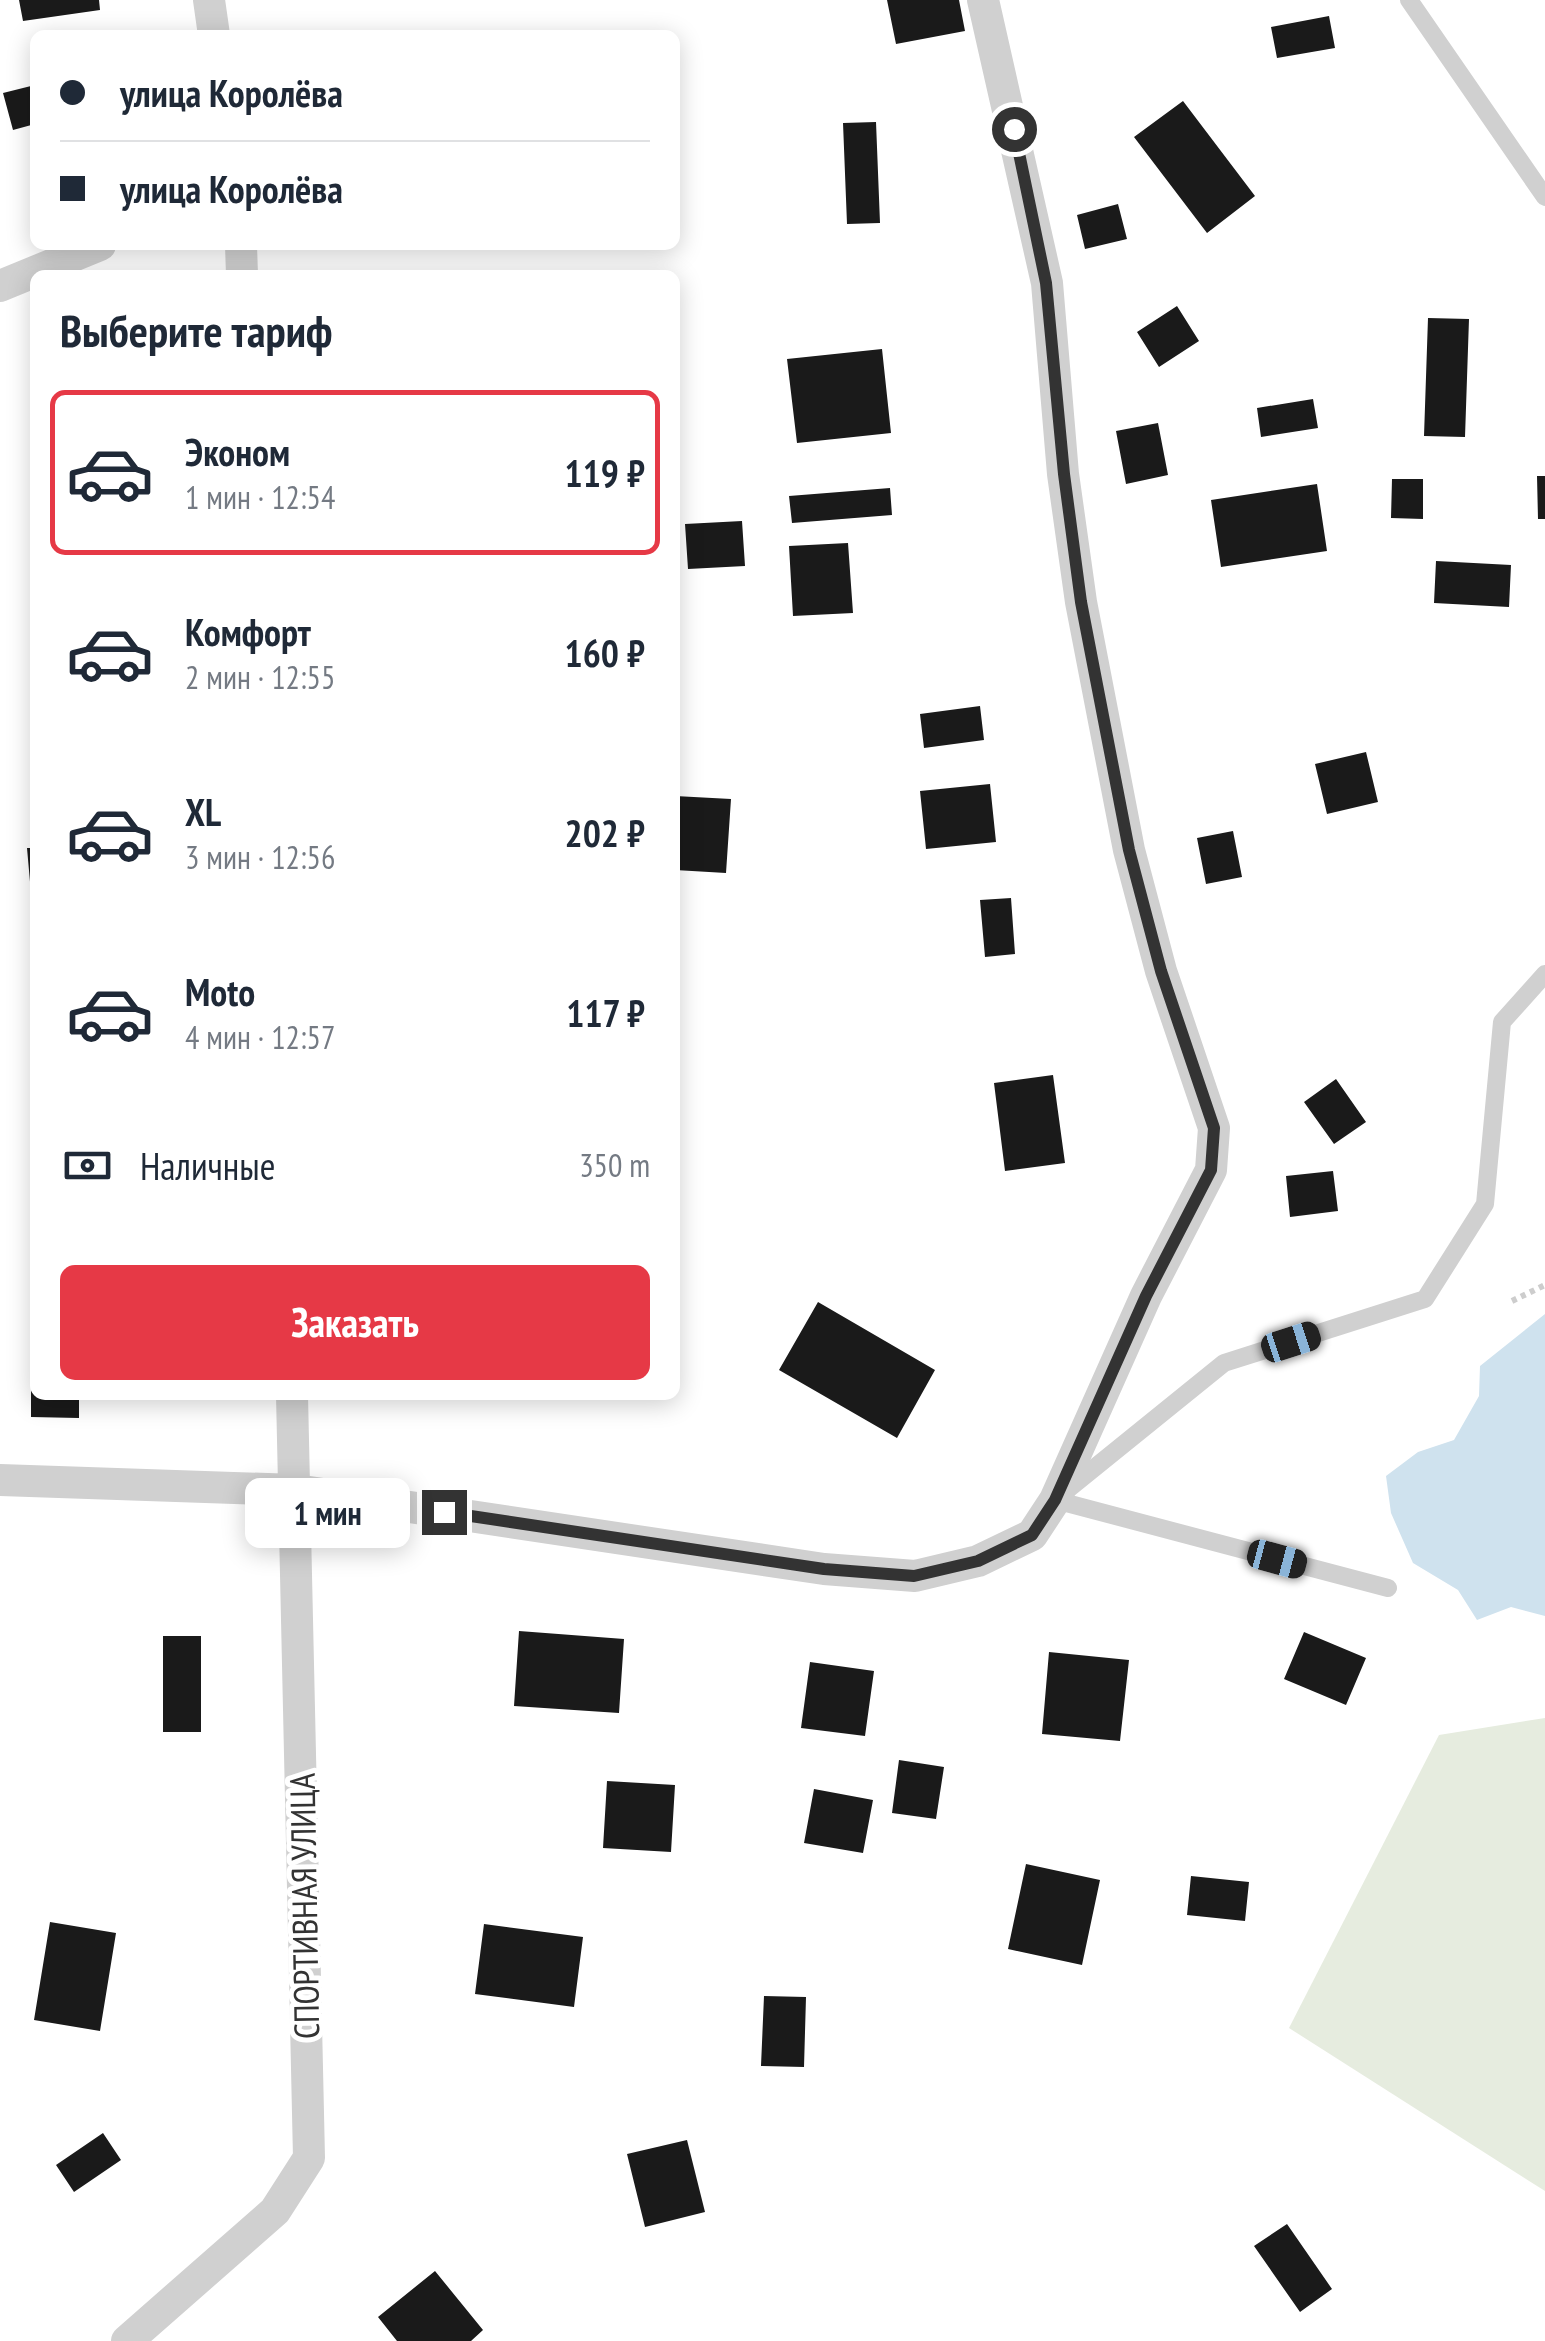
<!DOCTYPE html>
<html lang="ru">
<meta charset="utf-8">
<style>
:root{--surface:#fff;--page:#f6f6f7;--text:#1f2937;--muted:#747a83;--line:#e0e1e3;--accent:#e63946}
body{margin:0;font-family:"PT Sans Narrow",sans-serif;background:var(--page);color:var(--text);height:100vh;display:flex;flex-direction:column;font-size:38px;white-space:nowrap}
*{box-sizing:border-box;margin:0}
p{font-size:32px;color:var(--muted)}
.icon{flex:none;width:55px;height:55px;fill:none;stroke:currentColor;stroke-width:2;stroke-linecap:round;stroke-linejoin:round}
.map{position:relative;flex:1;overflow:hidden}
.panel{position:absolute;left:30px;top:270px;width:650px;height:1130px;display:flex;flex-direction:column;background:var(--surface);border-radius:15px;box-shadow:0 5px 25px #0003}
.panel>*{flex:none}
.hud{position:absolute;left:30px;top:30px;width:650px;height:220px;border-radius:15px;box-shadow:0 5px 25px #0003;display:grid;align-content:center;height:220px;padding:0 30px;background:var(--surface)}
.end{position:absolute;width:45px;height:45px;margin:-22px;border:12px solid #333;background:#fff;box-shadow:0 0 0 5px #fff}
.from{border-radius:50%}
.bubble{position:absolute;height:70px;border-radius:15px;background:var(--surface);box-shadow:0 5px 25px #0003;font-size:32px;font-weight:600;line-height:70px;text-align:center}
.car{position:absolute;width:30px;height:60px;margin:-30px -15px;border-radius:12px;box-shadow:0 0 8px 2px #0007;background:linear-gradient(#222 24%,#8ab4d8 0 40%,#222 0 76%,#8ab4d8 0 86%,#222 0)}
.hud b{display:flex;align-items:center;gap:35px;height:95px;font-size:38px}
.hud b+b{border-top:2px solid var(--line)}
.hud i{width:25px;height:25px;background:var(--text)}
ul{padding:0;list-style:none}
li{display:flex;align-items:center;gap:30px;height:165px;margin:0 20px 15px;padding:0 10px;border:5px solid transparent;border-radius:15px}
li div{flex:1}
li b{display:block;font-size:38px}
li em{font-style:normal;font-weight:600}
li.selected{border-color:var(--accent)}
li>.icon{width:90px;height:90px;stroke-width:1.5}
h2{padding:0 30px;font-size:45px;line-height:120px}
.pay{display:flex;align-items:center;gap:25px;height:110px;padding:0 30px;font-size:38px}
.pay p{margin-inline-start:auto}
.cta{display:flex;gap:20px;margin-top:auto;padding:20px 30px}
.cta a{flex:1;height:115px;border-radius:15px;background:var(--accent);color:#fff;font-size:40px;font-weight:600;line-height:115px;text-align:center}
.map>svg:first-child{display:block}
</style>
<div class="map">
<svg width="1545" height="2341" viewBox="0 0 1545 2341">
<rect width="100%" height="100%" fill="#fff"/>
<path fill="#e6ecdf" d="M1545 1718V2191L1289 2028 1439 1735Z"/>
<path fill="#cfe2ee" d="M1545 1314V1616L1511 1607 1477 1620 1458 1590 1413 1563 1391 1513 1386 1476 1418 1452 1454 1440 1479 1396 1480 1366Z"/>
<path fill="#1a1a1a" d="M19 0H99L100 10 23 21Z
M887 0H959L965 31 896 44Z
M1329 16 1335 48 1277 58 1271 27Z
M35 85V124L13 130 3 93Z
M1183 101 1255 196 1207 233 1134 137Z
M876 122 880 223 847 224 843 123Z
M1118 204 1127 239 1085 249 1077 215Z
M1177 306 1199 341 1159 367 1137 332Z
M1428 318 1469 319 1465 437 1424 436Z
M882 349 891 433 797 443 787 359Z
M1313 399 1318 428 1261 437 1257 408Z
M1158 423 1168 475 1126 484 1116 431Z
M1537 476H1545V519H1538Z
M1392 479H1423V519L1391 518Z
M1317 484 1327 551 1221 567 1211 500Z
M890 488 892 515 792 523 789 496Z
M742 521 745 566 688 569 685 524Z
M848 543 853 613 793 616 789 546Z
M1436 561 1511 565 1509 607 1434 603Z
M980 706 984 740 924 748 920 714Z
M1366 752 1378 802 1327 814 1315 764Z
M990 784 996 842 926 849 920 791Z
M675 796 731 799 726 873 675 870Z
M1233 831 1242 877 1206 884 1197 838Z
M27 848H35V892L31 893Z
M1011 898 1015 954 985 957 980 900Z
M1053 1075 1065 1163 1005 1171 994 1083Z
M1336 1079 1366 1122 1334 1144 1304 1102Z
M1333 1171 1338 1211 1290 1217 1286 1176Z
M818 1302 935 1370 897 1438 779 1370Z
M31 1373H35V1395H79V1418L31 1417Z
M519 1631 624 1639 619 1713 514 1706Z
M1304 1632 1366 1658 1346 1705 1284 1679Z
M163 1636H201V1732H163Z
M1049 1652 1129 1660 1120 1741 1042 1734Z
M810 1662 874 1671 865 1736 801 1728Z
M899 1760 944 1767 936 1819 892 1813Z
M607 1781 675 1785 671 1852 603 1848Z
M814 1789 873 1800 863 1853 804 1843Z
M1026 1864 1100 1880 1082 1965 1008 1949Z
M1191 1876 1249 1882 1245 1921 1187 1915Z
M50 1922 116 1933 100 2031 34 2020Z
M484 1924 583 1937 574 2007 475 1994Z
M764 1996 806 1997 804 2067 761 2066Z
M103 2133 121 2160 74 2192 56 2165Z
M687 2140 705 2212 645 2227 627 2154Z
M1287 2224 1332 2289 1300 2312 1254 2246Z
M435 2271 483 2330 471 2341H397L378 2317Z"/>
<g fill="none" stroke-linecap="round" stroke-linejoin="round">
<path stroke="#cdcdcd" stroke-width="6" stroke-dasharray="5 5" stroke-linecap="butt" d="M1512 1301 1545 1285"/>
<path stroke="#d0d0d0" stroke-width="18" d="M1409 0 1545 197
M1067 1490 1224 1363 1425 1299 1485 1204 1502 1022 1545 974
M1055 1500 1388 1588"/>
<path stroke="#d0d0d0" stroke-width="32" d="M209 0 214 35
M241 245 242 275
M0 286 100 245
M0 1480 296 1490 824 1569 915 1576 978 1561 1032 1535 1055 1500 1146 1296 1211 1170 1214 1128 1161 971 1129 850 1081 602 1063 474 1047 283 983 0
M127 2341 275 2211 309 2158 292 1395"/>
</g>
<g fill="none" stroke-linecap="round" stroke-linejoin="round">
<path stroke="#333" stroke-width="12" d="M444 1512 824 1569 914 1576 978 1561 1032 1535 1055 1500 1146 1296 1211 1170 1214 1128 1161 971 1129 850 1081 602 1064 474 1046 283 1014 129"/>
</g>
<g text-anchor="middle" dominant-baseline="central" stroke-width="10" stroke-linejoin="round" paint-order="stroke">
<g font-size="35" fill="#333" stroke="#fff">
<text transform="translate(304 1906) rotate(-91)">СПОРТИВНАЯ УЛИЦА</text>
</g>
</g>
</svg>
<i class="end from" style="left:1014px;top:129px"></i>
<i class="end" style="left:444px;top:1512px"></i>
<div class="bubble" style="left:245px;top:1478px;width:165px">1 мин</div>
<i class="car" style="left:1291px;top:1342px;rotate:72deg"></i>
<i class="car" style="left:1277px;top:1559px;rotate:105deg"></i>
<div class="hud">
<b><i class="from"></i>улица Королёва</b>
<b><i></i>улица Королёва</b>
</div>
<section class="panel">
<h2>Выберите тариф</h2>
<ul>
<li class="selected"><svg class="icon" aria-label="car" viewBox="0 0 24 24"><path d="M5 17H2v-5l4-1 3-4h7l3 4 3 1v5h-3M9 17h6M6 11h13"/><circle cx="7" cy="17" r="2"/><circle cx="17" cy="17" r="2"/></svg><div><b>Эконом</b><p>1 мин · 12:54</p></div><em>119 ₽</em></li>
<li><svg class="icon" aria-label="car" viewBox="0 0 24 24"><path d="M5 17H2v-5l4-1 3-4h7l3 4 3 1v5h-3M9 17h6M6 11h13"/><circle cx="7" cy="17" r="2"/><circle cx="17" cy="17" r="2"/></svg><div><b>Комфорт</b><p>2 мин · 12:55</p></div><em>160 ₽</em></li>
<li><svg class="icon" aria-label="car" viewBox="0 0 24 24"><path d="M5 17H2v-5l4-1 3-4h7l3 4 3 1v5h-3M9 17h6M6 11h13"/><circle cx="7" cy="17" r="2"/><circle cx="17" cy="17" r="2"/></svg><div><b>XL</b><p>3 мин · 12:56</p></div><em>202 ₽</em></li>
<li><svg class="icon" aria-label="car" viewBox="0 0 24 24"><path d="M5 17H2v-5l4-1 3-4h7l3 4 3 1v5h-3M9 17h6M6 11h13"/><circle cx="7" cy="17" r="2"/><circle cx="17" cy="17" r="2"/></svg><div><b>Moto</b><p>4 мин · 12:57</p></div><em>117 ₽</em></li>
</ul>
<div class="pay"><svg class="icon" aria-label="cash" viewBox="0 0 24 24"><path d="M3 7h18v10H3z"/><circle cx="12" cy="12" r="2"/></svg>Наличные<p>350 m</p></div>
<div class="cta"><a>Заказать</a></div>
</section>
</div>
